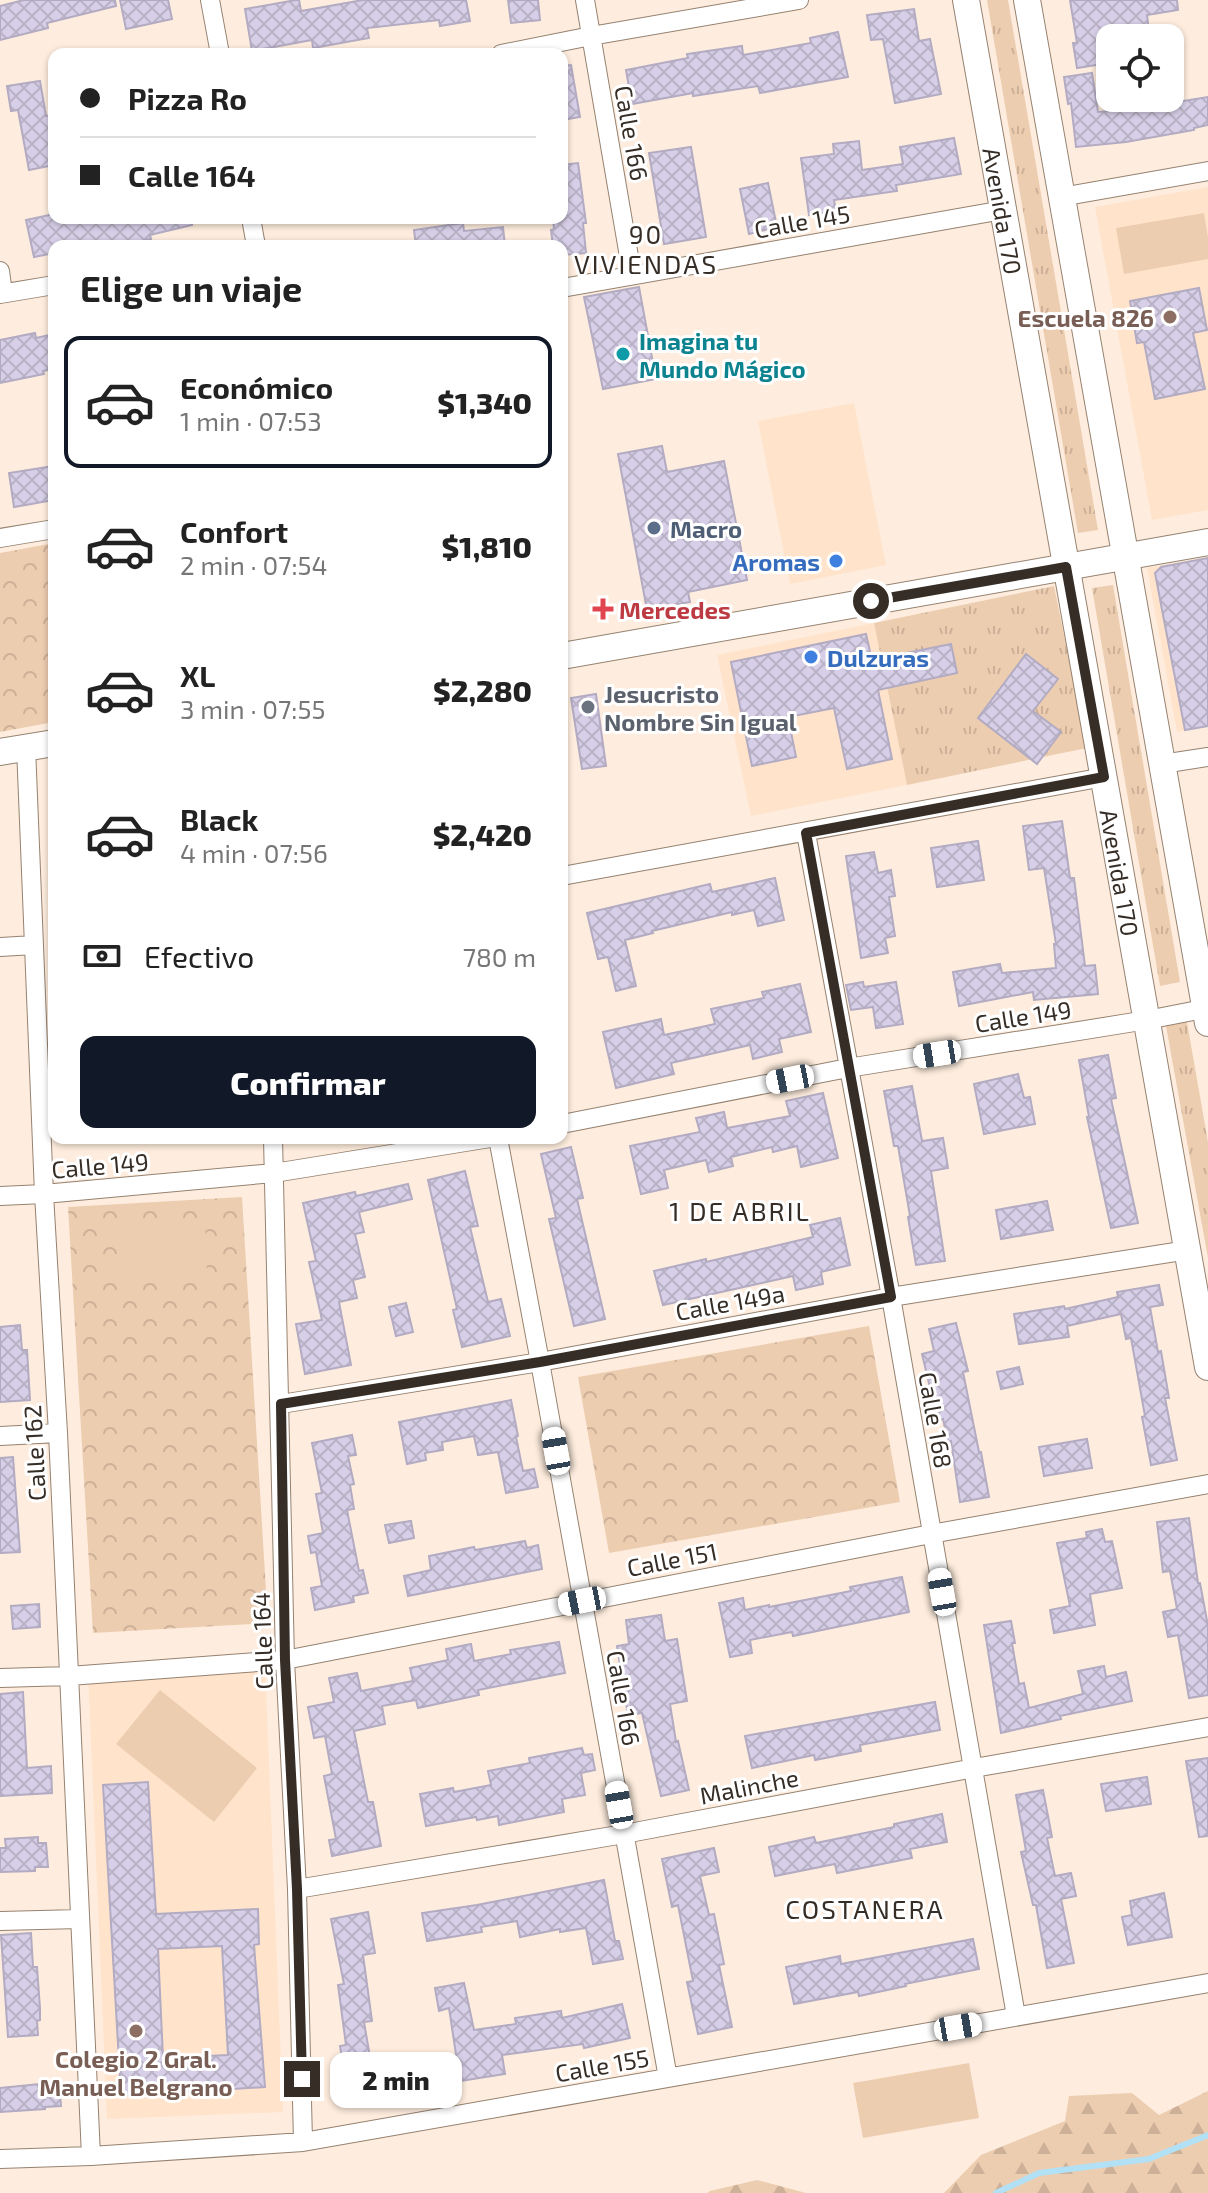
<!DOCTYPE html>
<html lang="es">
<meta charset="utf-8">
<style>
:root{--surface:#fff;--page:#f2f2f2;--text:#222;--muted:#767676;--line:#e0e0e0;--accent:#111827}
body{margin:0;font-family:"Exo 2",sans-serif;background:var(--page);color:var(--text);height:100vh;display:flex;flex-direction:column;font-size:30px;white-space:nowrap}
*{box-sizing:border-box;margin:0}
p{font-size:26px;color:var(--muted)}
.icon{flex:none;width:44px;height:44px;fill:none;stroke:currentColor;stroke-width:2;stroke-linecap:round;stroke-linejoin:round}
.map{position:relative;flex:1;overflow:hidden}
.panel{position:absolute;left:48px;top:240px;width:520px;height:904px;display:flex;flex-direction:column;background:var(--surface);border-radius:16px;box-shadow:0 2px 6px #0004}
.panel>*{flex:none}
.hud{position:absolute;left:48px;top:48px;width:520px;height:176px;border-radius:16px;box-shadow:0 2px 6px #0004;display:grid;align-content:center;height:176px;padding:0 32px;background:var(--surface)}
.controls{position:absolute;left:1096px;top:24px;display:grid;gap:16px}
.controls a{display:grid;place-items:center;width:88px;height:88px;border-radius:16px;background:var(--surface);box-shadow:0 2px 6px #0004;font-size:40px}
.end{position:absolute;width:36px;height:36px;margin:-18px;border:10px solid #352d26;background:#fff;box-shadow:0 0 0 4px #fff}
.from{border-radius:50%}
.bubble{position:absolute;height:56px;border-radius:16px;background:var(--surface);box-shadow:0 2px 6px #0004;font-size:26px;font-weight:800;line-height:56px;text-align:center}
.car{position:absolute;width:24px;height:48px;margin:-24px -12px;border-radius:10px;box-shadow:0 0 6px 2px #0007;background:linear-gradient(#fff 24%,#345 0 40%,#fff 0 76%,#345 0 86%,#fff 0)}
.hud b{display:flex;align-items:center;gap:28px;height:76px;font-size:30px}
.hud b+b{border-top:2px solid var(--line)}
.hud i{width:20px;height:20px;background:var(--text)}
ul{padding:0;list-style:none}
li{display:flex;align-items:center;gap:24px;height:132px;margin:0 16px 12px;padding:0 16px;border:4px solid transparent;border-radius:16px}
li div{flex:1}
li b{display:block;font-size:30px}
li em{font-style:normal;font-weight:800}
li.active{border-color:var(--accent)}
li>.icon{width:72px;height:72px;stroke-width:1.5}
h2{padding:0 32px;font-size:36px;line-height:96px}
.pay{display:flex;align-items:center;gap:20px;height:88px;padding:0 32px;font-size:30px}
.pay p{margin-inline-start:auto}
.button{display:flex;gap:16px;margin-top:auto;padding:16px 32px}
.button a{flex:1;height:92px;border-radius:16px;background:var(--accent);color:#fff;font-size:32px;font-weight:800;line-height:92px;text-align:center}
.map>svg:first-child{display:block}
</style>
<div class="map">
<svg width="1208" height="2193" viewBox="0 0 1208 2193">
<defs>
<pattern id="grass-tufts" width="24" height="20" patternUnits="userSpaceOnUse" patternTransform="scale(2)"><rect width="24" height="20" fill="#edcdb0"/><path d="M3 7l-1-3M5 7V3M7 7l1-3M15 17l-1-3M17 17v-4M19 17l1-3" fill="none" stroke="#ccb097"/></pattern>
<pattern id="forest-firs" width="22" height="20" patternUnits="userSpaceOnUse" patternTransform="scale(2)"><rect width="22" height="20" fill="#edcdb0"/><path d="M5 1l3.5 6h-7zM16 11l3.5 6h-7z" fill="#ccb097"/></pattern>
<pattern id="park-crowns" width="20" height="18" patternUnits="userSpaceOnUse" patternTransform="scale(2)"><rect width="20" height="18" fill="#edcdb0"/><path d="M2 6a3 3 0 1 1 6 0M12 15a3 3 0 1 1 6 0" fill="none" stroke="#ccb097"/></pattern>
<pattern id="building-cross-hatch" width="8" height="8" patternUnits="userSpaceOnUse" patternTransform="scale(2)"><rect width="8" height="8" fill="#d7cfe7"/><path d="M0 0l8 8M0 8l8-8" fill="none" stroke="#b9b2c6"/></pattern>
</defs>
<rect width="100%" height="100%" fill="#feedde"/>
<path fill="#ffe3cb" d="M1208 187V510L1152 520 1095 207Z
M854 403 886 565 790 584 758 421Z
M1208 558V726L1177 732 1147 568Z
M874 623 907 785 751 816 717 655Z
M265 1664 283 2112 107 2119 88 1671Z"/>
<path fill="url(#grass-tufts)" d="M987 0H1008L1098 530 1078 533Z
M1113 585 1180 982 1160 986 1092 588Z
M1054 586 1087 748 907 785 874 623Z
M1185 1011 1208 1142V1258L1164 1015Z"/>
<path fill="url(#forest-firs)" d="M1208 2091V2193H944L981 2155 1065 2121 1069 2096 1132 2093 1159 2115Z
M757 2180 806 2193H707L710 2191Z"/>
<path fill="url(#park-crowns)" d="M54 543V722L0 732V553Z
M242 1197 268 1623 93 1633 68 1207Z
M869 1326 900 1502 609 1553 578 1377Z"/>
<path fill="#edcdb0" d="M1204 213 1208 237V259L1124 274 1116 228Z
M205 1223 207 1275 120 1278 118 1226Z
M160 1690 257 1768 214 1822 116 1744Z
M969 2063 979 2118 863 2138 853 2083Z"/>
<g fill="none" stroke-linecap="round" stroke-linejoin="round">
<path stroke="#b2e1f6" stroke-width="6" d="M996 2193 1039 2173 1149 2159 1208 2135"/>
</g>
<path fill="url(#building-cross-hatch)" stroke="#b2abc2" stroke-width="2" fill-rule="evenodd" d="M24 0H115L116 6 47 23 48 28 0 40V6Z
M120 0H168L172 19 126 29Z
M296 0H299L301 11 363 0H466L470 21 440 26 439 20 367 28 369 38 313 48 312 40 252 51 245 9Z
M508 0H538L540 20 511 23Z
M1070 0H1177L1178 10 1147 15 1149 31 1105 38 1109 63 1077 68 1073 43H1077Z
M914 9 919 41 930 39 941 94 895 103 883 39 871 40 867 15Z
M838 32 848 77 760 93 758 86 693 96V93L632 104 626 70 688 58 687 54 742 46 743 55 811 43 810 38Z
M571 65 580 117 562 120V66Z
M1092 73 1098 112 1128 110 1208 97V125L1194 128V130L1126 142 1076 147 1071 103 1068 104 1064 77Z
M40 81 46 116 54 115V165L29 170 18 110 11 111 7 86Z
M954 138 961 174 896 185 897 191 834 200 836 211 809 215 801 158 834 154 833 144 859 141 862 170 903 164 900 147Z
M691 147 706 237 664 244 649 153Z
M578 163 586 223H583L586 253 562 255V246H553L551 230 554 229 553 218H562V165Z
M768 183 777 227 749 234 740 189Z
M54 214V218H191L192 225 150 235 151 239 118 246H54V253L34 257 26 220Z
M463 223 464 231 503 227 505 246H416L414 230Z
M639 287 656 379 603 389 584 297Z
M1199 288 1207 330 1193 333 1205 389 1155 399 1144 342 1137 343 1130 301Z
M35 333 36 338 54 334V369L43 371 44 374 0 383V340Z
M662 446 667 472 724 461 747 580 688 592 690 602 647 610 618 454Z
M54 466V500L14 507 9 473Z
M1208 558V726L1185 730 1155 573 1161 567Z
M866 634 872 660 951 644 957 673 878 690 892 759 847 769 834 708 788 717 796 757 752 766 731 662Z
M1026 654 1058 679 1033 711 1061 732 1037 764 978 718Z
M596 694 606 766 582 769 571 698Z
M1062 821 1070 878H1074L1085 966 1095 965 1098 994 1034 1000 1033 992 959 1006 953 972 1000 964 1002 973 1056 968 1054 944H1056L1044 868 1029 870 1023 826Z
M978 841 984 880 937 887 931 848Z
M874 852 878 873 891 870 895 896 889 897 895 936 885 938 888 953 861 958 846 856Z
M775 878 784 920 758 926 754 910 732 915V912L652 931 653 933 625 940 636 986 616 991 608 957 598 959 587 913 710 884 712 892Z
M863 982 864 987 896 982 903 1024 876 1028 873 1007 851 1010 846 985Z
M800 984 811 1032 779 1039 782 1052 753 1059 750 1045 671 1063 674 1074 616 1088 603 1032 661 1019 664 1035 715 1024 711 1009 764 998 762 992Z
M1108 1055 1116 1098 1111 1099 1138 1223 1111 1228 1087 1117H1089L1079 1060Z
M1018 1074 1024 1098 1030 1097 1035 1124 984 1134 974 1084Z
M912 1086 922 1141 943 1138 948 1168 931 1171 945 1261 916 1265 908 1217 910 1216 898 1146H894L884 1091Z
M823 1093 838 1158 801 1167 797 1146 773 1152 772 1147 731 1157 733 1166 709 1172 706 1160 664 1170 668 1188 641 1194 630 1146 700 1132 696 1118 724 1112 727 1128 790 1116 786 1101Z
M571 1147 583 1198 577 1199 605 1319 574 1326 549 1219 556 1218 541 1154Z
M465 1171 478 1226 470 1227 488 1302 501 1299 510 1336 462 1347 453 1310 457 1309 428 1180Z
M408 1184 412 1199 359 1212 364 1232 355 1234 365 1277 353 1280 357 1298 339 1302 351 1365 305 1374 296 1324 322 1320 309 1262 316 1261 303 1203 355 1192 356 1196Z
M1047 1201 1053 1230 1001 1239 996 1210Z
M840 1218 850 1265 821 1272 823 1284 796 1290 793 1276 663 1305 654 1271 706 1259V1262L813 1237 810 1225Z
M1159 1285 1163 1305 1150 1307 1158 1352 1161 1351 1169 1398H1165L1177 1460 1151 1465 1142 1417 1145 1416 1131 1338 1126 1339 1121 1314 1067 1326 1069 1337 1019 1344 1014 1314 1064 1306 1065 1309 1118 1297 1117 1292Z
M406 1303 413 1332 396 1336 389 1307Z
M956 1323 968 1371 963 1372 979 1452H981L989 1497 960 1502 951 1441 948 1442 943 1419 934 1421 929 1396H932L922 1354 934 1351 929 1329Z
M20 1325 22 1350H27L30 1400 0 1402V1327Z
M1019 1367 1023 1384 1001 1389 997 1372Z
M511 1400 518 1436 516 1437 523 1471 534 1469 538 1487 506 1493 498 1452 478 1455 474 1436 442 1442 443 1450 425 1453 426 1460 407 1464 399 1422Z
M352 1435 356 1455 348 1456 354 1484 350 1485 354 1509 347 1510 359 1571 363 1570 368 1593 353 1596 354 1602 315 1610 311 1588 322 1586 316 1552 311 1553 308 1536 323 1533 316 1494 322 1493 312 1443Z
M1087 1439 1092 1468 1044 1476 1039 1447Z
M13 1457 20 1552 0 1553V1458Z
M1189 1518 1198 1583H1200L1208 1626V1695L1189 1698 1178 1635 1168 1637 1163 1612 1177 1609 1170 1571 1163 1572 1157 1522Z
M411 1521 414 1538 389 1543 385 1525Z
M1102 1529 1105 1542 1112 1541 1122 1588 1090 1594 1095 1625 1054 1633 1050 1610 1070 1606 1057 1543 1087 1538 1086 1532Z
M525 1541 527 1548 538 1545 542 1569 408 1596 404 1576 431 1570 429 1556 474 1547 475 1550Z
M902 1577 909 1612 793 1636 792 1632 750 1640 752 1653 730 1657 719 1603 743 1598 745 1610 769 1605V1607L851 1591 850 1587Z
M39 1604 40 1627 13 1629 11 1606Z
M661 1615 665 1641 677 1639 687 1701 670 1704 676 1742 678 1741 689 1790 661 1796 642 1713 628 1715 617 1646 629 1644 626 1620Z
M1011 1621 1015 1643H1012L1019 1684 1024 1683 1029 1708 1083 1694 1078 1671 1104 1666 1106 1677 1126 1672 1132 1701 1060 1716 1061 1719 1001 1733 984 1625Z
M559 1642 565 1673 478 1690 479 1695 418 1708 416 1700 382 1706 385 1724 354 1731 368 1802H373L381 1846 332 1856 329 1840 336 1839 324 1776 332 1774 325 1736 314 1738 308 1707 334 1702 329 1678 357 1673 361 1691 413 1681 410 1668 448 1660 446 1649 471 1644 474 1661 511 1654 510 1650Z
M23 1692 27 1768 51 1766 52 1793 0 1796V1694Z
M935 1702 940 1730 860 1745 861 1751 815 1760 814 1755 752 1768 745 1736Z
M582 1748 584 1755 592 1754 595 1770 581 1773 585 1795 562 1799 564 1812 499 1825 498 1816 477 1820 476 1817 426 1826 420 1794 453 1788 454 1792 491 1785 488 1771 530 1763 529 1758Z
M1208 1758V1836L1199 1837 1186 1761Z
M1147 1777 1151 1804 1106 1811 1101 1784Z
M148 1782 156 1914 258 1909 259 1944 254 1945 265 2087 121 2096 103 1785ZM222 1946 228 2055 163 2058 158 1949Z
M1043 1790 1052 1837 1047 1838 1055 1876 1071 1873 1076 1896 1061 1899 1074 1963 1047 1968 1036 1905H1033L1021 1852 1026 1851 1016 1795Z
M942 1814 947 1842 910 1849 912 1858 837 1873 835 1864 775 1876 769 1847 814 1837 816 1843 894 1827V1824Z
M38 1837V1843H46L48 1867H35V1871L0 1872V1848H6L5 1839Z
M714 1848 719 1872 700 1876 709 1915 714 1914 724 1964 719 1965 732 2027 698 2034 687 1982 693 1981 678 1905 672 1907 662 1859Z
M604 1880 615 1941H619L623 1959 593 1964 586 1928 560 1932V1929L520 1937 517 1921 481 1927 482 1932 427 1941 422 1913 477 1905Z
M1164 1893 1172 1937 1128 1945 1122 1917 1132 1915 1130 1901Z
M368 1912 375 1953 363 1955 372 2021 364 2022 376 2092 348 2097 340 2046 346 2045 338 1985 344 1984 331 1919Z
M31 1933 33 1967H37L40 2008V2020L37 2021 38 2035 8 2037 1 1935Z
M973 1939 979 1969 905 1984 906 1986 859 1996 858 1992 794 2004 786 1967 840 1956 841 1964Z
M464 1983 474 2030 516 2024 515 2018 561 2011 562 2018 622 2004 630 2038 584 2048 583 2044 502 2055 505 2074 460 2081 449 2008 439 2011 435 1988Z
M59 2082 61 2106 45 2107V2109L0 2112V2088Z"/>
<g fill="none" stroke-linecap="round" stroke-linejoin="round">
<defs>
<path id="street" d="M210 0 220 54
M585 0 632 274
M501 54 591 36 799 0
M1061 197 1208 171
M251 218 256 246
M0 271 3 293
M562 288 1003 210
M0 294 54 285
M0 538 54 529
M26 747 44 1194 58 1433 91 2156
M1162 764 1208 757
M806 833 891 1297 1016 2016
M562 876 1104 777
M0 947 34 945
M562 1124 848 1068 1147 1020 1208 1008
M273 1138 285 1660 297 1889 303 2142
M498 1138 540 1362 668 2078
M0 1196 44 1194 274 1173 490 1138
M281 1404 540 1362 891 1297 1188 1250
M0 1436 58 1433
M0 1678 69 1676 285 1660 931 1534 1208 1484
M297 1889 624 1834 974 1768 1208 1727
M0 1921 80 1919
M0 2159 91 2156 303 2142 1208 1983"/>
<g id="secondary">
<path id="s1" d="M966 0 1208 1367"/>
<path d="M1027 0 1208 1023"/>
<path d="M562 656 1208 542"/>
<path d="M0 752 54 743"/>
</g>
</defs>
<use href="#street" stroke="#958271" stroke-width="20"/>
<use href="#secondary" stroke="#958271" stroke-width="28"/>
<use href="#street" stroke="#fff" stroke-width="18"/>
<use href="#secondary" stroke="#fff" stroke-width="26"/>
</g>
<g fill="none" stroke-linecap="round" stroke-linejoin="round">
<path stroke="#352d26" stroke-width="10" d="M302 2079 297 1889 285 1660 281 1404 540 1362 891 1297 806 833 1104 777 1066 567 871 601"/>
</g>
<g fill="#8d6e63" stroke="#fff" stroke-width="3">
<circle cx="1170" cy="317" r="8"/>
<circle cx="136" cy="2031" r="8"/>
</g>
<circle fill="#0f9aa8" stroke="#fff" stroke-width="3" cx="623" cy="354" r="8"/>
<circle fill="#5c6f8a" stroke="#fff" stroke-width="3" cx="654" cy="528" r="8"/>
<g fill="#3f7fe0" stroke="#fff" stroke-width="3">
<circle cx="836" cy="561" r="8"/>
<circle cx="811" cy="657" r="8"/>
</g>
<path fill="#e0444e" stroke="#fff" stroke-width="3" d="M599 597h8v8h8v8h-8v8h-8v-8h-8v-8h8z"/>
<circle fill="#6b7280" stroke="#fff" stroke-width="3" cx="588" cy="707" r="8"/>
<g text-anchor="middle" dominant-baseline="central" stroke-width="6" stroke-linejoin="round" paint-order="stroke">
<g font-size="24" fill="#352d26" stroke="#fff">
<text transform="translate(632 133) rotate(80)">Calle 166</text>
<text stroke="none"><textPath href="#s1" startOffset="214">Avenida 170</textPath></text>
<text transform="translate(802 221) rotate(-10)">Calle 145</text>
<text stroke="none"><textPath href="#s1" startOffset="886">Avenida 170</textPath></text>
<text transform="translate(1023 1016) rotate(-9)">Calle 149</text>
<text transform="translate(100 1165) rotate(-5)">Calle 149</text>
<text transform="translate(730 1302) rotate(-10)">Calle 149a</text>
<text transform="translate(936 1420) rotate(80)">Calle 168</text>
<text transform="translate(34 1453) rotate(-93)">Calle 162</text>
<text transform="translate(672 1559) rotate(-11)">Calle 151</text>
<text transform="translate(262 1641) rotate(-92)">Calle 164</text>
<text transform="translate(624 1698) rotate(80)">Calle 166</text>
<text transform="translate(749 1786) rotate(-11)">Malinche</text>
<text transform="translate(602 2065) rotate(-10)">Calle 155</text>
</g>
<g font-size="24" font-weight="bold" fill="#785e54" stroke="#fff" text-anchor="end">
<text x="1154" y="317">Escuela 826</text>
<text x="136" y="2058" text-anchor="middle">Colegio 2 Gral.<tspan x="136" dy="28">Manuel Belgrano</tspan></text>
</g>
<g font-size="24" font-weight="bold" fill="#0d838f" stroke="#fff" text-anchor="start">
<text x="639" y="340">Imagina tu<tspan x="639" dy="28">Mundo Mágico</tspan></text>
</g>
<g font-size="24" font-weight="bold" fill="#4e5e75" stroke="#fff" text-anchor="start">
<text x="670" y="528">Macro</text>
</g>
<g font-size="24" font-weight="bold" fill="#366cbe" stroke="#fff" text-anchor="end">
<text x="820" y="561">Aromas</text>
<text x="827" y="657" text-anchor="start">Dulzuras</text>
</g>
<g font-size="24" font-weight="bold" fill="#be3a42" stroke="#fff" text-anchor="start">
<text x="619" y="609">Mercedes</text>
</g>
<g font-size="24" font-weight="bold" fill="#5b616d" stroke="#fff" text-anchor="start">
<text x="604" y="693">Jesucristo<tspan x="604" dy="28">Nombre Sin Igual</tspan></text>
</g>
<g font-size="26" letter-spacing="2" fill="#352d26" stroke="#fff">
<text x="646" y="233">90<tspan x="646" dy="30">VIVIENDAS</tspan></text>
<text x="740" y="1210">1 DE ABRIL</text>
<text x="865" y="1908">COSTANERA</text>
</g>
</g>
</svg>
<div class="controls">
<a><svg class="icon" aria-label="locate" viewBox="0 0 24 24"><circle cx="12" cy="12" r="6"/><path d="M12 2v4M12 18v4M2 12h4M18 12h4"/></svg></a>
</div>
<i class="end from" style="left:871px;top:601px"></i>
<i class="end" style="left:302px;top:2079px"></i>
<div class="bubble" style="left:330px;top:2052px;width:132px">2 min</div>
<i class="car" style="left:937px;top:1054px;rotate:261deg"></i>
<i class="car" style="left:790px;top:1079px;rotate:259deg"></i>
<i class="car" style="left:556px;top:1451px;rotate:350deg"></i>
<i class="car" style="left:942px;top:1592px;rotate:350deg"></i>
<i class="car" style="left:582px;top:1601px;rotate:259deg"></i>
<i class="car" style="left:619px;top:1805px;rotate:350deg"></i>
<i class="car" style="left:958px;top:2027px;rotate:80deg"></i>
<div class="hud">
<b><i class="from"></i>Pizza Ro</b>
<b><i></i>Calle 164</b>
</div>
<section class="panel">
<h2>Elige un viaje</h2>
<ul>
<li class="active"><svg class="icon" aria-label="car" viewBox="0 0 24 24"><path d="M5 17H2v-5l4-1 3-4h7l3 4 3 1v5h-3M9 17h6M6 11h13"/><circle cx="7" cy="17" r="2"/><circle cx="17" cy="17" r="2"/></svg><div><b>Económico</b><p>1 min · 07:53</p></div><em>$1,340</em></li>
<li><svg class="icon" aria-label="car" viewBox="0 0 24 24"><path d="M5 17H2v-5l4-1 3-4h7l3 4 3 1v5h-3M9 17h6M6 11h13"/><circle cx="7" cy="17" r="2"/><circle cx="17" cy="17" r="2"/></svg><div><b>Confort</b><p>2 min · 07:54</p></div><em>$1,810</em></li>
<li><svg class="icon" aria-label="car" viewBox="0 0 24 24"><path d="M5 17H2v-5l4-1 3-4h7l3 4 3 1v5h-3M9 17h6M6 11h13"/><circle cx="7" cy="17" r="2"/><circle cx="17" cy="17" r="2"/></svg><div><b>XL</b><p>3 min · 07:55</p></div><em>$2,280</em></li>
<li><svg class="icon" aria-label="car" viewBox="0 0 24 24"><path d="M5 17H2v-5l4-1 3-4h7l3 4 3 1v5h-3M9 17h6M6 11h13"/><circle cx="7" cy="17" r="2"/><circle cx="17" cy="17" r="2"/></svg><div><b>Black</b><p>4 min · 07:56</p></div><em>$2,420</em></li>
</ul>
<div class="pay"><svg class="icon" aria-label="cash" viewBox="0 0 24 24"><path d="M3 7h18v10H3z"/><circle cx="12" cy="12" r="2"/></svg>Efectivo<p>780 m</p></div>
<div class="button"><a>Confirmar</a></div>
</section>
</div>
